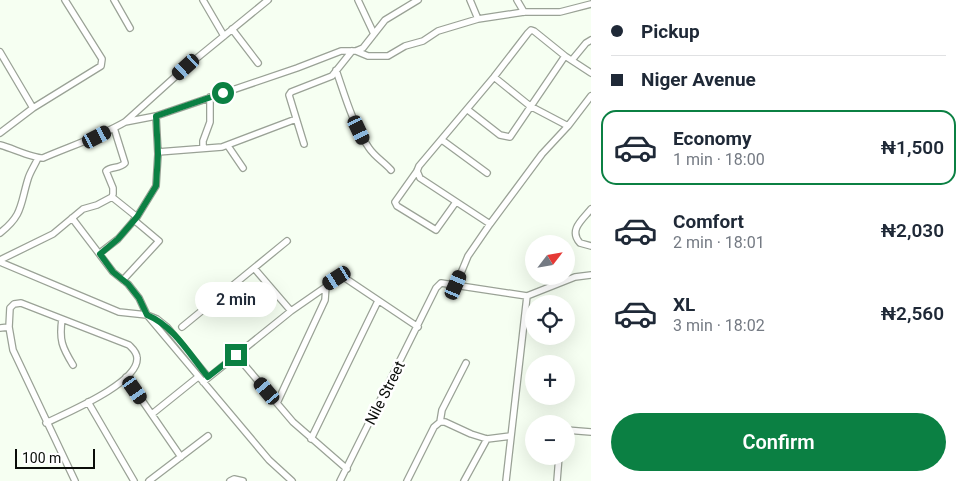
<!DOCTYPE html>
<meta charset="utf-8">
<style>
:root{--surface:#fff;--page:#f6f6f7;--text:#1f2937;--muted:#747a83;--line:#e0e1e3;--accent:#0b8043}
body{margin:0;font-family:Roboto,sans-serif;background:var(--page);color:var(--text);height:100vh;display:flex;flex-direction:column;font-size:19px;white-space:nowrap}
*{box-sizing:border-box;margin:0}
p{font-size:16px;color:var(--muted)}
.icon{flex:none;width:28px;height:28px;fill:none;stroke:currentColor;stroke-width:2;stroke-linecap:round;stroke-linejoin:round}
.map{position:relative;flex:1;overflow:hidden}
.panel{display:flex;flex-direction:column;background:var(--surface);width:375px}
.panel>*{flex:none}
.top-card{display:grid;align-content:center;height:110px;padding:0 20px;background:var(--surface)}
.needle{width:32px;rotate:59deg}
.tools{position:absolute;left:525px;top:235px;display:grid;gap:10px}
.tools a{display:grid;place-items:center;width:50px;height:50px;border-radius:50%;background:var(--surface);box-shadow:0 5px 20px #0002;font-size:25px}
.scale{position:absolute;left:15px;bottom:12px;width:80px;box-sizing:border-box;padding-left:5px;border:2px solid #0a0d09;border-top:0;font-size:14px;line-height:18px;white-space:nowrap;color:#0a0d09;-webkit-text-stroke:4px #fff;paint-order:stroke}
.end{position:absolute;width:22px;height:22px;margin:-11px;border:6px solid #0b8043;background:#fff;box-shadow:0 0 0 2px #fff}
.from{border-radius:50%}
.bubble{position:absolute;height:35px;border-radius:18px;background:var(--surface);box-shadow:0 5px 20px #0002;font-size:16px;font-weight:600;line-height:35px;text-align:center}
.car{position:absolute;width:15px;height:30px;margin:-15px -8px;border-radius:6px;box-shadow:0 0 4px 1px #0007;background:linear-gradient(#222 24%,#8ab4d8 0 40%,#222 0 76%,#8ab4d8 0 86%,#222 0)}
.top-card b{display:flex;align-items:center;gap:18px;height:48px;font-size:19px}
.top-card b+b{border-top:1px solid var(--line)}
.top-card i{width:12px;height:12px;background:var(--text)}
ul{padding:0;list-style:none}
li{display:flex;align-items:center;gap:15px;height:75px;margin:0 10px 8px;padding:0 10px;border:2px solid transparent;border-radius:15px}
li div{flex:1}
li b{display:block;font-size:19px}
li em{font-style:normal;font-weight:600}
li.on{border-color:var(--accent)}
li>.icon{width:45px;height:45px;stroke-width:1.5}
.primary-button{display:flex;gap:10px;margin-top:auto;padding:10px 20px}
.primary-button a{flex:1;height:58px;border-radius:30px;background:var(--accent);color:#fff;font-size:20px;font-weight:600;line-height:58px;text-align:center}
main{display:flex;flex:1;min-height:0}
.map>svg:first-child{display:block}
</style>
<main>
<div class="map">
<svg width="591" height="481" viewBox="0 0 591 481">
<rect width="100%" height="100%" fill="#f6fff2"/>
<g fill="none" stroke-linecap="round" stroke-linejoin="round">
<defs>
<path id="minor" d="M114 0 130 28
M203 0 224 36
M358 0 374 34
M470 0 478 19
M517 0 524 12
M232 29 258 63
M356 51 368 56H388L405 46 423 41 438 31 478 19 524 12H560L591 4
M0 52 33 108
M572 60 586 43 591 40
M336 70C345 96 353 125 369 148 375 157 384 162 391 170
M494 77 530 106 568 126
M468 110 500 135 510 137 565 56
M125 122 156 116 297 68 341 51H356L363 48 385 20 418 0
M0 133 33 108 101 66 102 59 65 0
M442 140 487 173
M304 144 289 95 291 92 332 76 352 51
M0 145C12 148 32 158 43 158 71 146 99 137 125 122L186 67 268 0
M228 146 243 168
M203 147V141L210 122V97
M158 152 222 147 296 119
M417 171 420 178 490 224
M112 197 137 217
M456 202 436 230 397 206 395 202 417 171 419 166 494 77 528 33 531 30 534 31 565 56 591 73
M591 209C583 219 568 230 580 243L591 246
M72 218 113 272 128 284 139 298 147 315 157 319 167 327 208 377
M0 233C23 215 20 205 28 179 30 172 35 165 38 158
M100 253 118 239 137 217 156 186 158 154 156 116
M0 260 53 234 83 209 97 205 112 197 113 194V188L106 171C111 166 120 169 125 163L114 128
M0 262 119 312 147 315 269 460 292 481
M254 268 291 311
M123 280 159 241 134 220
M456 285 468 256 490 224 542 154 568 126 591 96
M62 319C59 340 62 347 73 365
M182 327 287 241
M0 328 9 327
M236 355 293 422 347 469
M126 377 181 457
M203 382 291 311 340 277 345 278 418 327
M88 402 134 481
M277 403 325 300 326 286
M152 414 198 377
M440 422 442 410 466 363
M46 423C66 413 139 383 137 358 137 352 132 348 129 345L21 303 14 304 10 308 9 327 13 350 75 481
M566 430 591 432
M311 439 378 301
M149 481 208 436
M230 481 234 479 243 481
M340 481 436 288 441 283 527 296 575 277 591 275
M407 481 434 427 440 422H445L471 434 487 439 511 436
M464 481 487 439
M506 481 527 296
M557 481 559 456"/>
</defs>
<use href="#minor" stroke="#9aa296" stroke-width="8"/>
<use href="#minor" stroke="#fff" stroke-width="5.5"/>
</g>
<g fill="none" stroke-linecap="round" stroke-linejoin="round">
<path stroke="#0b8043" stroke-width="6" d="M223 93 156 116 158 154 156 186 137 217 118 239 100 254 113 272 128 284 139 298 147 315C174 326 190 355 208 377L236 355"/>
</g>
<g text-anchor="middle" dominant-baseline="central" stroke-width="5" stroke-linejoin="round" paint-order="stroke">
<g font-size="15" fill="#0a0d09" stroke="#fff">
<text transform="translate(385 393) rotate(-63)">Nile Street</text>
</g>
</g>
</svg>
<div class="tools">
<a><svg class="needle" viewBox="-14 -14 28 28"><path d="M0-13l5 13h-10z" fill="#e53935"/><path d="M0 13l5-13h-10z" fill="#747a83"/></svg></a>
<a><svg class="icon" aria-label="locate" viewBox="0 0 24 24"><circle cx="12" cy="12" r="6"/><path d="M12 2v4M12 18v4M2 12h4M18 12h4"/></svg></a>
<a>+</a>
<a>−</a>
</div>
<div class="scale">100 m</div>
<i class="end from" style="left:223px;top:93px"></i>
<i class="end" style="left:236px;top:355px"></i>
<div class="bubble" style="left:195px;top:282px;width:82px">2 min</div>
<i class="car" style="left:186px;top:67px;rotate:228deg"></i>
<i class="car" style="left:359px;top:130px;rotate:155deg"></i>
<i class="car" style="left:97px;top:137px;rotate:63deg"></i>
<i class="car" style="left:337px;top:278px;rotate:237deg"></i>
<i class="car" style="left:456px;top:285px;rotate:23deg"></i>
<i class="car" style="left:135px;top:390px;rotate:145deg"></i>
<i class="car" style="left:267px;top:391px;rotate:320deg"></i>
</div>
<section class="panel">
<div class="top-card">
<b><i class="from"></i>Pickup</b>
<b><i></i>Niger Avenue</b>
</div>
<ul>
<li class="on"><svg class="icon" aria-label="car" viewBox="0 0 24 24"><path d="M5 17H2v-5l4-1 3-4h7l3 4 3 1v5h-3M9 17h6M6 11h13"/><circle cx="7" cy="17" r="2"/><circle cx="17" cy="17" r="2"/></svg><div><b>Economy</b><p>1 min · 18:00</p></div><em>₦1,500</em></li>
<li><svg class="icon" aria-label="car" viewBox="0 0 24 24"><path d="M5 17H2v-5l4-1 3-4h7l3 4 3 1v5h-3M9 17h6M6 11h13"/><circle cx="7" cy="17" r="2"/><circle cx="17" cy="17" r="2"/></svg><div><b>Comfort</b><p>2 min · 18:01</p></div><em>₦2,030</em></li>
<li><svg class="icon" aria-label="car" viewBox="0 0 24 24"><path d="M5 17H2v-5l4-1 3-4h7l3 4 3 1v5h-3M9 17h6M6 11h13"/><circle cx="7" cy="17" r="2"/><circle cx="17" cy="17" r="2"/></svg><div><b>XL</b><p>3 min · 18:02</p></div><em>₦2,560</em></li>
</ul>
<div class="primary-button"><a>Confirm</a></div>
</section>
</main>
